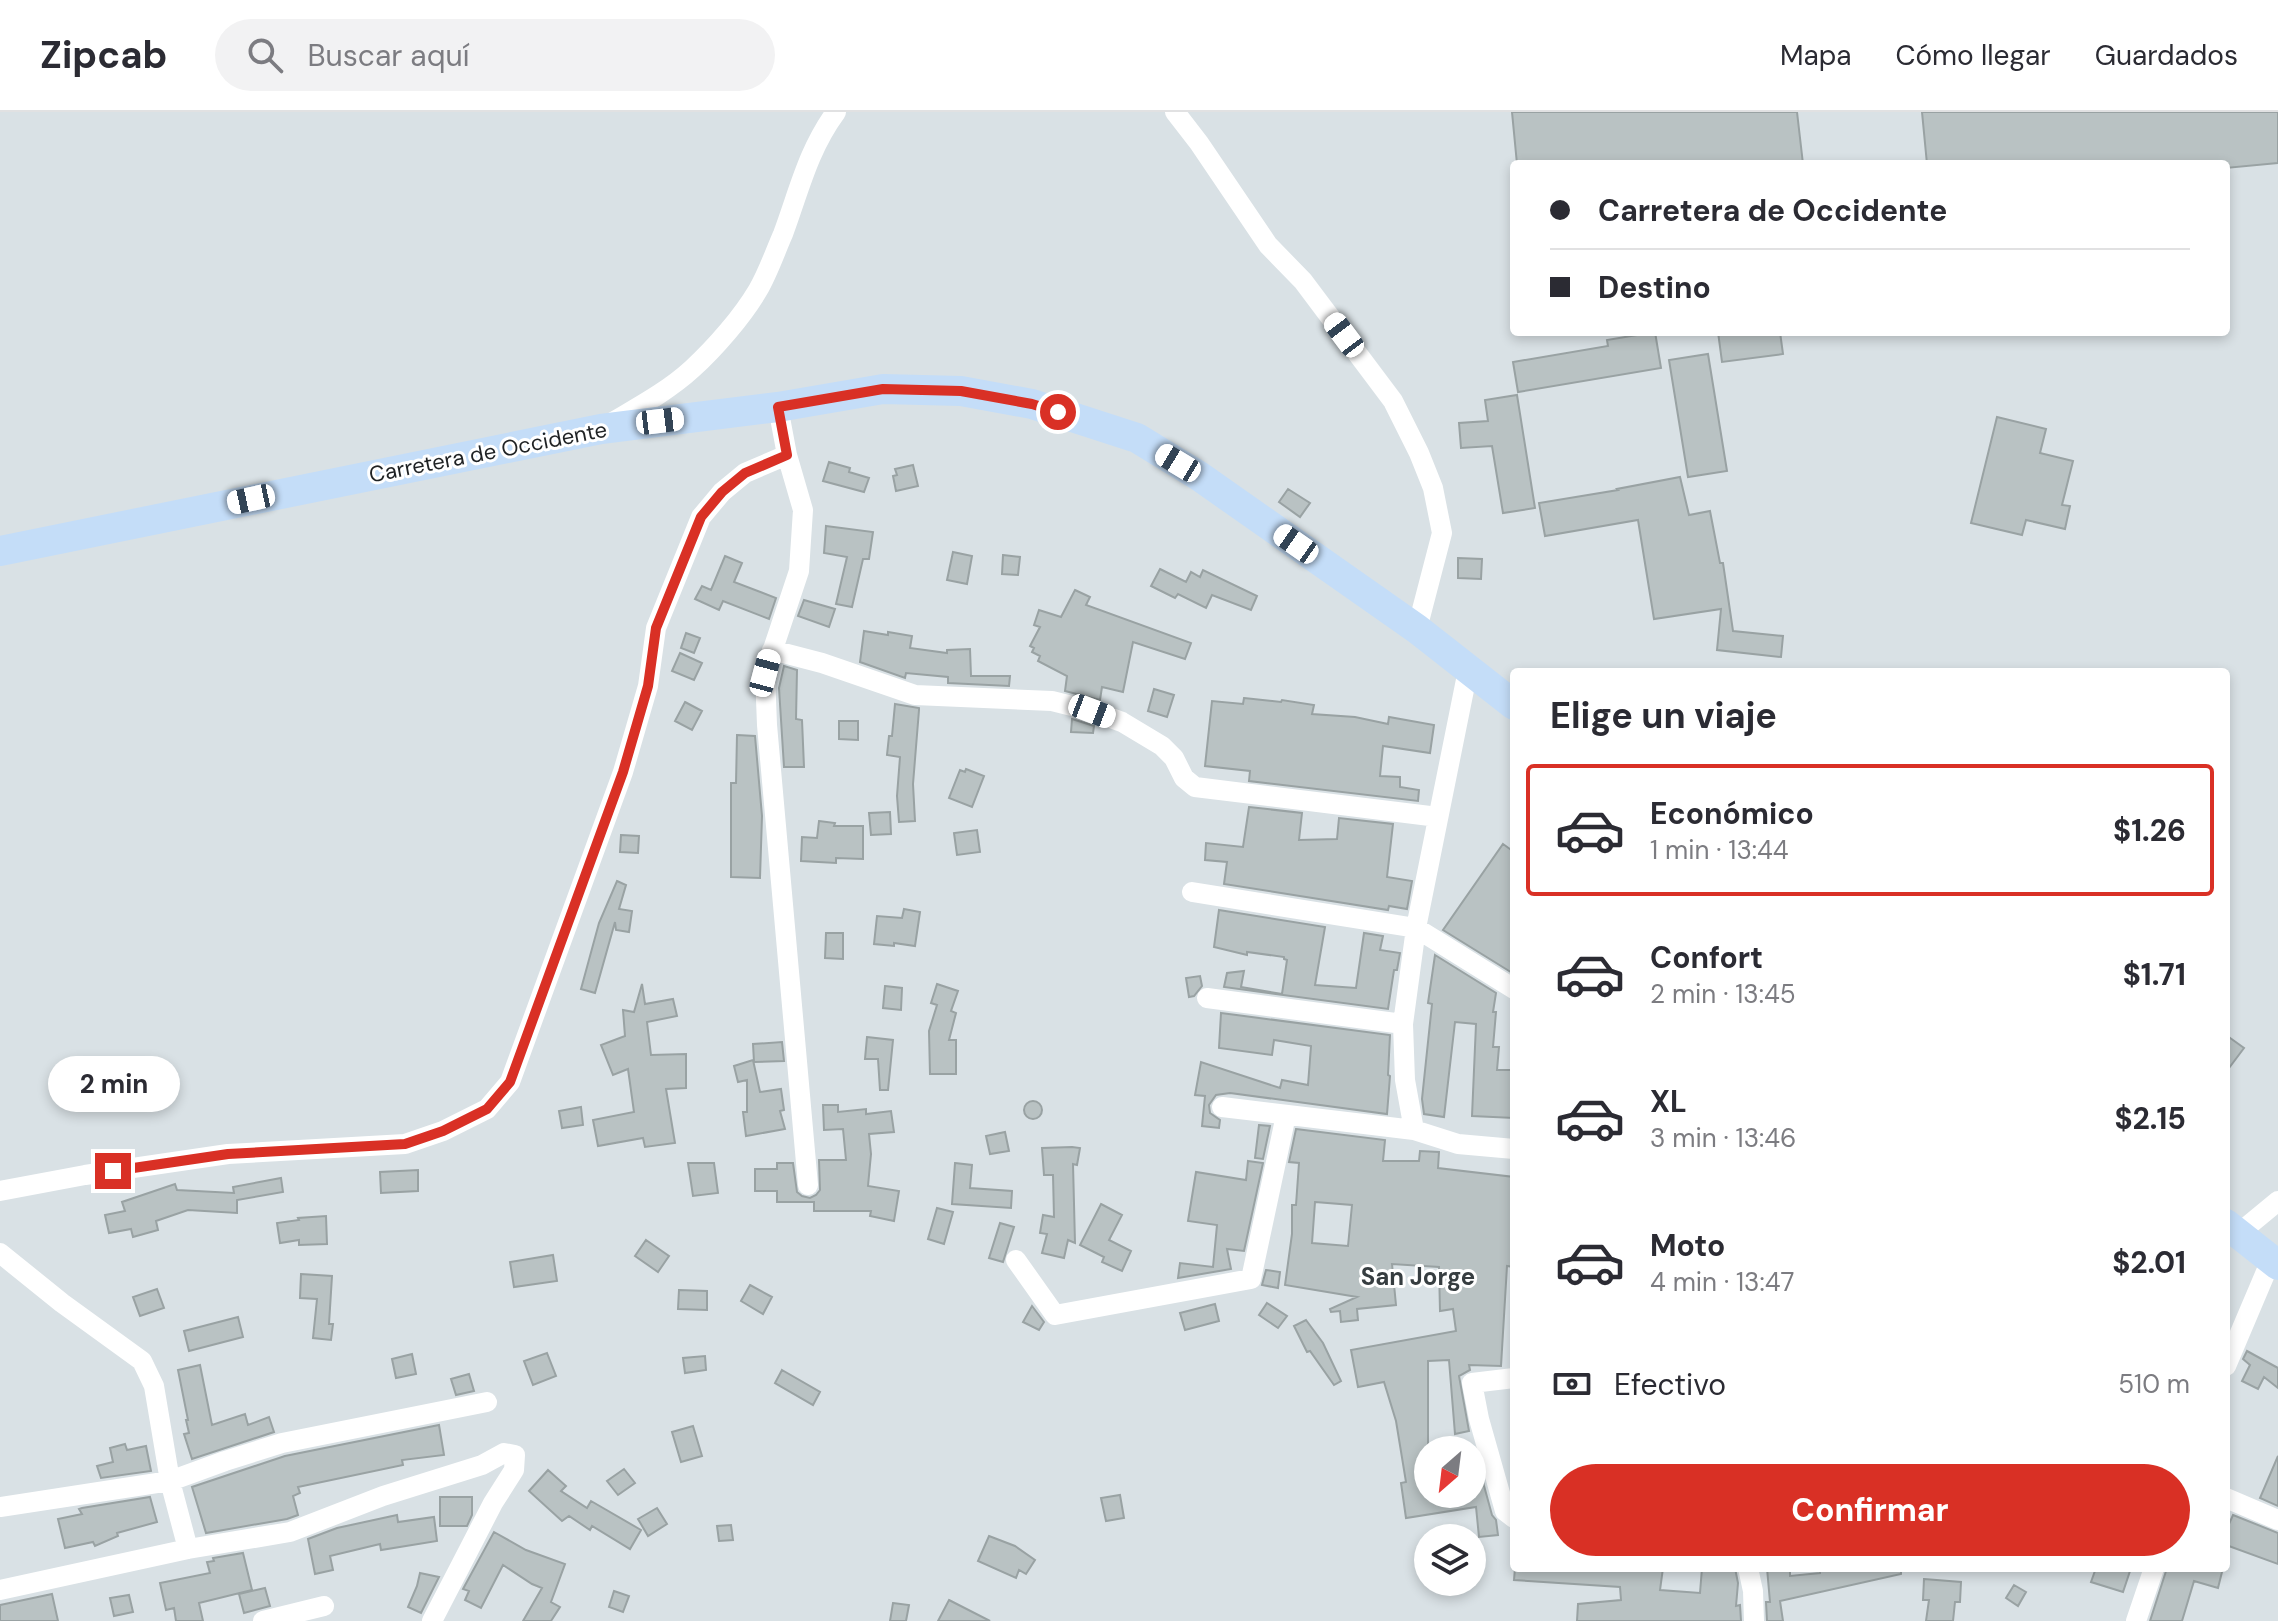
<!DOCTYPE html>
<html lang="es">
<meta charset="utf-8">
<style>
:root{--surface:#fff;--page:#f2f2f3;--text:#2b2b33;--muted:#7c7c81;--line:#e1e1e2;--accent:#d93025}
body{margin:0;font-family:"DM Sans",sans-serif;background:var(--page);color:var(--text);height:100vh;display:flex;flex-direction:column;font-size:30px;white-space:nowrap}
*{box-sizing:border-box;margin:0}
p{font-size:26px;color:var(--muted)}
.icon{flex:none;width:44px;height:44px;fill:none;stroke:currentColor;stroke-width:2;stroke-linecap:round;stroke-linejoin:round}
.map{position:relative;flex:1;overflow:hidden}
.drawer{position:absolute;left:1510px;top:556px;width:720px;height:904px;display:flex;flex-direction:column;background:var(--surface);border-radius:8px;box-shadow:0 4px 12px #0003}
.drawer>*{flex:none}
.hud{position:absolute;left:1510px;top:48px;width:720px;height:176px;border-radius:8px;box-shadow:0 4px 12px #0003;display:grid;align-content:center;height:176px;padding:0 40px;background:var(--surface)}
.needle{width:52px;rotate:208deg}
.fabs{position:absolute;left:1414px;top:1324px;display:grid;gap:16px}
.fabs a{display:grid;place-items:center;width:72px;height:72px;border-radius:50%;background:var(--surface);box-shadow:0 4px 12px #0003;font-size:40px}
.end{position:absolute;width:36px;height:36px;margin:-18px;border:10px solid #d93025;background:#fff;box-shadow:0 0 0 4px #fff}
.from{border-radius:50%}
.bubble{position:absolute;height:56px;border-radius:28px;background:var(--surface);box-shadow:0 4px 12px #0003;font-size:26px;font-weight:700;line-height:56px;text-align:center}
.car{position:absolute;width:24px;height:48px;margin:-24px -12px;border-radius:10px;box-shadow:0 0 6px 2px #0007;background:linear-gradient(#fff 24%,#345 0 40%,#fff 0 76%,#345 0 86%,#fff 0)}
.hud b{display:flex;align-items:center;gap:28px;height:76px;font-size:30px}
.hud b+b{border-top:2px solid var(--line)}
.hud i{width:20px;height:20px;background:var(--text)}
ul{padding:0;list-style:none}
li{display:flex;align-items:center;gap:24px;height:132px;margin:0 16px 12px;padding:0 24px;border:4px solid transparent;border-radius:8px}
li div{flex:1}
li b{display:block;font-size:30px}
li em{font-style:normal;font-weight:700}
li.selected{border-color:var(--accent)}
li>.icon{width:72px;height:72px;stroke-width:1.5}
h2{padding:0 40px;font-size:36px;line-height:96px}
.pay{display:flex;align-items:center;gap:20px;height:88px;padding:0 40px;font-size:30px}
.pay p{margin-inline-start:auto}
.primary-button{display:flex;gap:16px;margin-top:auto;padding:16px 40px}
.primary-button a{flex:1;height:92px;border-radius:48px;background:var(--accent);color:#fff;font-size:32px;font-weight:700;line-height:92px;text-align:center}
header{display:flex;align-items:center;gap:48px;box-sizing:border-box;height:112px;padding:0 40px;background:var(--surface);border-bottom:2px solid var(--line)}
header strong{font-size:38px}
nav{display:flex;gap:44px;margin-inline-start:auto;font-size:28px}
.search{width:560px;height:72px;background:var(--page);display:flex;align-items:center;gap:20px;box-sizing:border-box;padding:0 28px;border-radius:44px;color:var(--muted);font-size:30px}
.map>svg:first-child{display:block}
</style>
<header>
<strong>Zipcab</strong>
<div class="search"><svg class="icon" aria-label="search" viewBox="0 0 24 24"><circle cx="10" cy="10" r="6"/><path d="M15 15l6 6"/></svg>Buscar aquí</div>
<nav><a>Mapa</a><a>Cómo llegar</a><a>Guardados</a></nav>
</header>
<div class="map">
<svg width="2278" height="1509" viewBox="0 0 2278 1509">
<rect width="100%" height="100%" fill="#d9e1e5"/>
<path fill="#b9c2c3" stroke="#99a2a3" stroke-width="2" fill-rule="evenodd" d="M1512 0H1797L1803 52H1517Z
M1922 0H2278V51L2226 56V52H1927Z
M1655 220 1661 256 1518 280 1513 250 1608 234 1607 228Z
M1718 220H1780L1783 242 1722 250Z
M1708 242 1727 359 1688 365 1669 248Z
M1517 283 1535 396 1503 401 1492 334 1461 336 1459 311 1488 309 1485 288Z
M1997 305 2046 317 2040 341 2073 349 2062 393 2070 394 2065 417 2026 408 2022 423 1971 411Z
M829 350 850 356 849 360 869 366 864 380 823 369Z
M913 353 918 374 896 379 893 364 897 363 895 357Z
M1680 365 1689 403 1710 399 1720 451H1723L1733 519 1783 524 1781 545 1717 538 1721 497 1654 507 1638 408 1545 424 1539 391 1618 378 1617 377Z
M1288 377 1310 391 1300 405 1279 390Z
M826 414 873 420 869 447H863L852 495 836 492 847 445 824 441Z
M953 440 972 444 967 472 947 468Z
M1003 443 1020 445 1018 463 1002 462Z
M725 444 742 451 734 470 776 486 769 507 723 489 719 498 695 487 702 474 711 478Z
M1458 446 1482 447 1481 467 1458 466Z
M1160 457 1186 470 1191 460 1200 465 1203 458 1257 484 1251 498 1212 483 1206 496 1178 482 1175 486 1151 474Z
M1075 478 1090 485 1086 493 1191 531 1185 547 1133 530 1123 580 1102 575 1100 588 1065 579 1067 564 1038 549 1040 544 1032 540 1034 536 1030 534 1040 515 1034 513 1039 498 1061 505Z
M804 488 835 497 829 515 798 504Z
M864 519 888 523V520L912 524 910 536 947 541V538L970 537 971 564H1010L1009 574 948 571V565L906 561 905 566 860 550Z
M686 521 700 526 694 541 681 536Z
M680 541 702 551 694 568 672 559Z
M784 554 797 558 796 607 802 608 804 655H784L779 576Z
M1154 577 1174 583 1167 605 1148 599Z
M1244 586 1281 590 1282 588 1314 593 1312 602 1355 605 1388 612 1389 605 1434 613 1430 641 1383 634 1380 664 1400 665V675L1419 678 1418 689 1249 669 1250 659 1205 654 1212 589 1243 592Z
M685 590 702 599 692 618 675 609Z
M895 592 919 596V598L913 672 915 709 899 710 897 684 900 645 887 643 889 624H892Z
M1072 607 1094 614 1093 621 1071 620Z
M839 609H858V628L839 627Z
M737 623 755 624 762 704 760 766 731 765V671H736Z
M966 657 984 664 972 695 949 686 960 658 965 660Z
M1249 695 1302 701 1299 728 1337 727 1339 706 1393 712 1387 765 1412 769 1407 797 1389 794 1388 798 1224 772 1227 750 1205 748 1206 731 1243 735Z
M890 700 891 722 871 723 869 701Z
M819 709 835 711 834 714H863V747L836 746V751L801 749 802 725 817 726Z
M977 718 980 740 957 743 954 721Z
M621 723 639 724 638 741 620 740Z
M1503 732 1514 740V862L1443 818Z
M617 769 626 773 619 797 632 799 629 820 616 818 615 810 595 881 581 877 599 811Z
M904 797 920 800 915 834 894 831V834L874 832 877 804 902 806Z
M1219 798 1325 815 1315 873 1356 876 1364 821 1383 824 1380 838 1400 841 1397 858H1394L1388 897 1224 875 1227 861 1244 859 1241 875 1282 882 1287 848 1284 847V845L1247 840V843L1214 835Z
M826 821H843V847L825 846Z
M1435 843 1496 881 1493 900H1496L1493 935H1499L1497 958H1514V1006L1472 1004 1476 912 1455 910 1444 1005 1424 1002 1422 987 1432 892 1428 891Z
M1200 864 1202 874 1194 884 1189 885 1186 866Z
M642 872 645 892 673 887 677 904 647 910 651 943 686 942V976L666 977 675 1031 645 1035 643 1026 598 1034 593 1008 634 1000 628 957 613 963 601 933 625 924 623 898 634 900Z
M937 872 958 879 951 899 956 901 949 928H956V962H930L929 919 937 893 931 891Z
M885 874 902 876 901 898 883 896Z
M1221 901 1390 923 1388 963 1390 964 1387 1002 1230 981 1216 983 1209 993 1210 1001 1220 1008 1219 1016 1202 1014 1205 984 1195 983 1201 950 1280 976 1282 968 1308 973 1311 934 1274 928 1272 943 1219 936Z
M2226 923 2244 936 2226 960Z
M867 925 893 928 888 978H880L878 947H865Z
M782 930 784 949 754 950 753 932Z
M753 948 760 980 781 977 784 998 780 999 785 1017 746 1024 743 1000H747V968L738 970 734 954Z
M1024 998a9 9 0 1 1 18 0a9 9 0 1 1-18 0Z
M823 993H838V1000L866 997V1002L891 999 894 1020 869 1022 871 1042 868 1074 899 1079 894 1109 870 1104 871 1099H814V1090H777V1079H755V1057H777V1051H793L797 1080 802 1084 810 1086 816 1083 820 1078 819 1048H846L843 1017 824 1018Z
M581 995 583 1013 562 1016 559 999Z
M1259 1013 1270 1014 1263 1047 1255 1046Z
M1296 1017 1385 1028 1383 1049H1419L1420 1039 1439 1040 1438 1056 1514 1065V1155L1507 1154 1501 1254 1469 1253 1470 1258 1459 1264 1469 1319 1455 1322 1449 1248 1428 1249V1382H1472V1337H1474L1492 1403 1496 1408 1498 1423 1479 1425 1476 1395 1406 1406 1401 1371 1406 1370 1396 1309 1384 1270 1358 1275 1351 1238 1456 1219 1453 1197 1440 1199 1439 1155 1392 1152 1396 1193 1357 1197 1358 1208 1341 1210 1340 1199 1331 1200 1330 1197 1357 1185 1285 1173 1292 1122V1093H1296L1299 1051 1289 1050ZM1315 1090 1352 1093 1348 1134 1312 1131Z
M1005 1020 1009 1039 990 1042 986 1024Z
M1072 1035 1080 1036 1077 1053 1073 1052 1075 1131 1068 1128 1064 1146 1042 1141 1047 1122 1040 1121 1043 1103 1054 1105 1053 1063H1044L1042 1036Z
M1248 1049 1263 1051 1244 1139 1227 1137 1231 1157 1178 1166 1180 1151 1213 1155 1217 1113 1188 1109 1196 1060 1246 1068Z
M688 1051H714L718 1081 693 1084Z
M955 1051 972 1053 970 1076 1012 1079 1011 1096 952 1092Z
M418 1058V1079L381 1081 380 1060Z
M281 1066 283 1080 237 1088V1101L188 1098 156 1109 158 1118 133 1125 131 1117 109 1121 105 1103 125 1099 122 1090 175 1072 177 1078 234 1081 233 1075Z
M1101 1092 1122 1103 1109 1128 1131 1139 1122 1159 1102 1150 1104 1145 1080 1133Z
M937 1096 953 1100 944 1132 928 1127Z
M326 1104 327 1132 299 1133V1128L280 1131 277 1111 299 1108 298 1106Z
M1000 1111 1014 1115 1003 1150 989 1146Z
M646 1128 669 1144 658 1160 635 1144Z
M553 1143 557 1169 514 1175 510 1150Z
M1266 1158 1280 1160 1278 1176 1262 1173Z
M301 1162 332 1164 329 1212H333L331 1228 313 1226 317 1187 300 1186Z
M750 1173 772 1185 763 1202 741 1189Z
M157 1177 164 1196 140 1204 133 1185Z
M679 1178 707 1179V1198L678 1197Z
M1267 1191 1287 1204 1278 1216 1259 1203Z
M1215 1192 1219 1209 1185 1218 1180 1201Z
M1032 1194 1044 1210 1039 1218 1023 1210Z
M238 1205 243 1225 189 1239 184 1219Z
M1306 1208 1323 1231 1341 1269 1334 1273 1310 1239 1307 1240 1294 1214Z
M2247 1239 2278 1256V1276L2264 1265 2258 1277 2242 1269 2250 1253 2243 1247Z
M547 1241 556 1264 533 1273 524 1249Z
M412 1242 416 1262 396 1266 392 1247Z
M705 1244 706 1258 685 1261 683 1246Z
M200 1253 212 1313 245 1302 248 1313 269 1305 274 1320 192 1347 184 1322 189 1321 186 1308H188L178 1258Z
M782 1258 820 1280 813 1293 775 1271Z
M469 1262 474 1279 456 1283 451 1267Z
M439 1313 444 1343 402 1348 403 1353 298 1375 300 1381 293 1384 298 1403 287 1407 206 1421 192 1375 285 1344Z
M693 1314 702 1344 681 1350 672 1320Z
M125 1332 127 1338 146 1334 151 1359 101 1366 97 1354 113 1350 110 1336Z
M2278 1344V1394L2260 1386Z
M624 1357 635 1371 618 1383 607 1369Z
M548 1358 566 1374 561 1379 587 1396 591 1389 641 1418 630 1437 592 1414 590 1418 569 1404 562 1409 529 1379Z
M1120 1383 1124 1406 1106 1409 1101 1386Z
M150 1385 157 1410 117 1421 118 1424 95 1434 93 1430 65 1436 58 1407 82 1402 79 1397 82 1396Z
M440 1385H472V1403L467 1414H440Z
M657 1396 667 1412 648 1424 638 1407Z
M397 1403 398 1410 434 1405 437 1429 381 1438 380 1432 330 1444 333 1458 315 1462 308 1427 337 1416Z
M2233 1403 2278 1421V1452L2226 1433V1411L2229 1412Z
M731 1413 733 1428 719 1429 717 1414Z
M494 1420 526 1438 565 1452 551 1490 560 1495 551 1509H523L542 1476 532 1472 503 1453 481 1496 465 1488 469 1479 463 1477Z
M989 1424 1015 1434 1035 1448 1026 1462 1019 1458 1016 1466 978 1449Z
M243 1441 252 1478 199 1491 203 1509H176L174 1496 166 1498 160 1471 210 1461 207 1450 214 1449 213 1446Z
M1515 1456H1590L1632 1459V1456H1663L1660 1478 1700 1481 1702 1456H1735L1738 1471 1736 1494 1740 1493 1741 1509H1577L1578 1492 1621 1488 1620 1475 1514 1468Z
M1767 1456H1790V1464L1820 1461V1456H1901V1462L1780 1489 1783 1509H1767L1766 1490H1770Z
M2096 1456H2131L2123 1480 2091 1470Z
M2167 1456H2223L2218 1476 2194 1469 2182 1509H2150Z
M420 1461 439 1465 421 1501 408 1495 417 1474Z
M1924 1467 1961 1470 1960 1490H1955L1953 1509H1926L1929 1488H1923Z
M2014 1473 2026 1480 2018 1494 2006 1486Z
M265 1476 270 1494 244 1501 239 1482Z
M614 1479 629 1484 623 1500 609 1495Z
M52 1482 58 1509H0V1493Z
M129 1483 133 1500 114 1504 110 1486Z
M949 1488 990 1509H938Z
M893 1491 909 1493 906 1509H890Z"/>
<g fill="none" stroke-linecap="round" stroke-linejoin="round">
<path stroke="#fff" stroke-width="20" d="M1175 0 1199 31 1268 133 1303 169 1393 289 1419 341 1433 376 1442 421 1417 517
M778 295 787 343 803 398 799 459 765 561 767 613 808 1073
M611 311C638 295 668 279 692 257 715 236 742 205 758 178 768 161 775 140 783 122 799 79 808 38 836 0
M772 538 822 551 915 583 1052 589 1092 599 1122 610 1162 634 1174 646 1184 666 1195 675 1438 705
M1468 558 1416 816 1403 912 1405 968 1414 1018 1458 1032 1514 1037
M1192 780 1416 816 1514 877
M1207 886 1403 912
M1222 995 1414 1018
M0 1079 85 1063 228 1042 405 1032 443 1019 487 997 510 970 623 660 648 574 656 516 701 405 722 380 745 361 787 343
M2238 1122 2278 1089
M0 1141 62 1191 142 1249 154 1274 170 1369 188 1437
M1016 1148 1055 1203 1251 1167 1286 1003
M2226 1254 2271 1148
M1514 1266 1472 1271 1479 1307 1505 1399 1514 1406
M2226 1386 2278 1408
M0 1395 170 1369 225 1349 282 1331 487 1290
M1748 1456 1753 1479 1754 1509
M0 1478 188 1437 290 1420 383 1384 482 1353 504 1341 515 1343 514 1358 493 1391 432 1509
M263 1509 324 1494
M2136 1509 2154 1456"/>
<path stroke="#c4ddf8" stroke-width="30" d="M0 439 601 317 778 295 883 277 961 279 1032 292 1137 326 1199 364 1417 517 1514 593
M2226 1112 2278 1153"/>
</g>
<g fill="none" stroke-linecap="round" stroke-linejoin="round">
<path stroke="#d93025" stroke-width="10" d="M113 1059 228 1042 405 1032 443 1019 487 997 510 970 623 660 648 574 656 516 701 405 722 380 745 361 787 343 778 295 883 277 961 279 1032 292 1058 300"/>
</g>
<g text-anchor="middle" dominant-baseline="central" stroke-width="6" stroke-linejoin="round" paint-order="stroke">
<g font-size="22" fill="#1f2224" stroke="#fff">
<text transform="translate(488 340) rotate(-11)">Carretera de Occidente</text>
</g>
<g font-size="24" font-weight="bold" fill="#363d40" stroke="#fff">
<text x="1418" y="1164">San Jorge</text>
</g>
</g>
</svg>
<div class="fabs">
<a><svg class="needle" viewBox="-14 -14 28 28"><path d="M0-13l5 13h-10z" fill="#e53935"/><path d="M0 13l5-13h-10z" fill="#7c7c81"/></svg></a>
<a><svg class="icon" aria-label="layers" viewBox="0 0 24 24"><path d="M12 4l9 5-9 5-9-5zM3 14l9 5 9-5"/></svg></a>
</div>
<i class="end from" style="left:1058px;top:300px"></i>
<i class="end" style="left:113px;top:1059px"></i>
<div class="bubble" style="left:48px;top:944px;width:132px">2 min</div>
<i class="car" style="left:1344px;top:223px;rotate:323deg"></i>
<i class="car" style="left:660px;top:309px;rotate:83deg"></i>
<i class="car" style="left:1178px;top:351px;rotate:301deg"></i>
<i class="car" style="left:251px;top:387px;rotate:258deg"></i>
<i class="car" style="left:1296px;top:432px;rotate:305deg"></i>
<i class="car" style="left:765px;top:561px;rotate:15deg"></i>
<i class="car" style="left:1092px;top:599px;rotate:111deg"></i>
<div class="hud">
<b><i class="from"></i>Carretera de Occidente</b>
<b><i></i>Destino</b>
</div>
<section class="drawer">
<h2>Elige un viaje</h2>
<ul>
<li class="selected"><svg class="icon" aria-label="car" viewBox="0 0 24 24"><path d="M5 17H2v-5l4-1 3-4h7l3 4 3 1v5h-3M9 17h6M6 11h13"/><circle cx="7" cy="17" r="2"/><circle cx="17" cy="17" r="2"/></svg><div><b>Económico</b><p>1 min · 13:44</p></div><em>$1.26</em></li>
<li><svg class="icon" aria-label="car" viewBox="0 0 24 24"><path d="M5 17H2v-5l4-1 3-4h7l3 4 3 1v5h-3M9 17h6M6 11h13"/><circle cx="7" cy="17" r="2"/><circle cx="17" cy="17" r="2"/></svg><div><b>Confort</b><p>2 min · 13:45</p></div><em>$1.71</em></li>
<li><svg class="icon" aria-label="car" viewBox="0 0 24 24"><path d="M5 17H2v-5l4-1 3-4h7l3 4 3 1v5h-3M9 17h6M6 11h13"/><circle cx="7" cy="17" r="2"/><circle cx="17" cy="17" r="2"/></svg><div><b>XL</b><p>3 min · 13:46</p></div><em>$2.15</em></li>
<li><svg class="icon" aria-label="car" viewBox="0 0 24 24"><path d="M5 17H2v-5l4-1 3-4h7l3 4 3 1v5h-3M9 17h6M6 11h13"/><circle cx="7" cy="17" r="2"/><circle cx="17" cy="17" r="2"/></svg><div><b>Moto</b><p>4 min · 13:47</p></div><em>$2.01</em></li>
</ul>
<div class="pay"><svg class="icon" aria-label="cash" viewBox="0 0 24 24"><path d="M3 7h18v10H3z"/><circle cx="12" cy="12" r="2"/></svg>Efectivo<p>510 m</p></div>
<div class="primary-button"><a>Confirmar</a></div>
</section>
</div>
